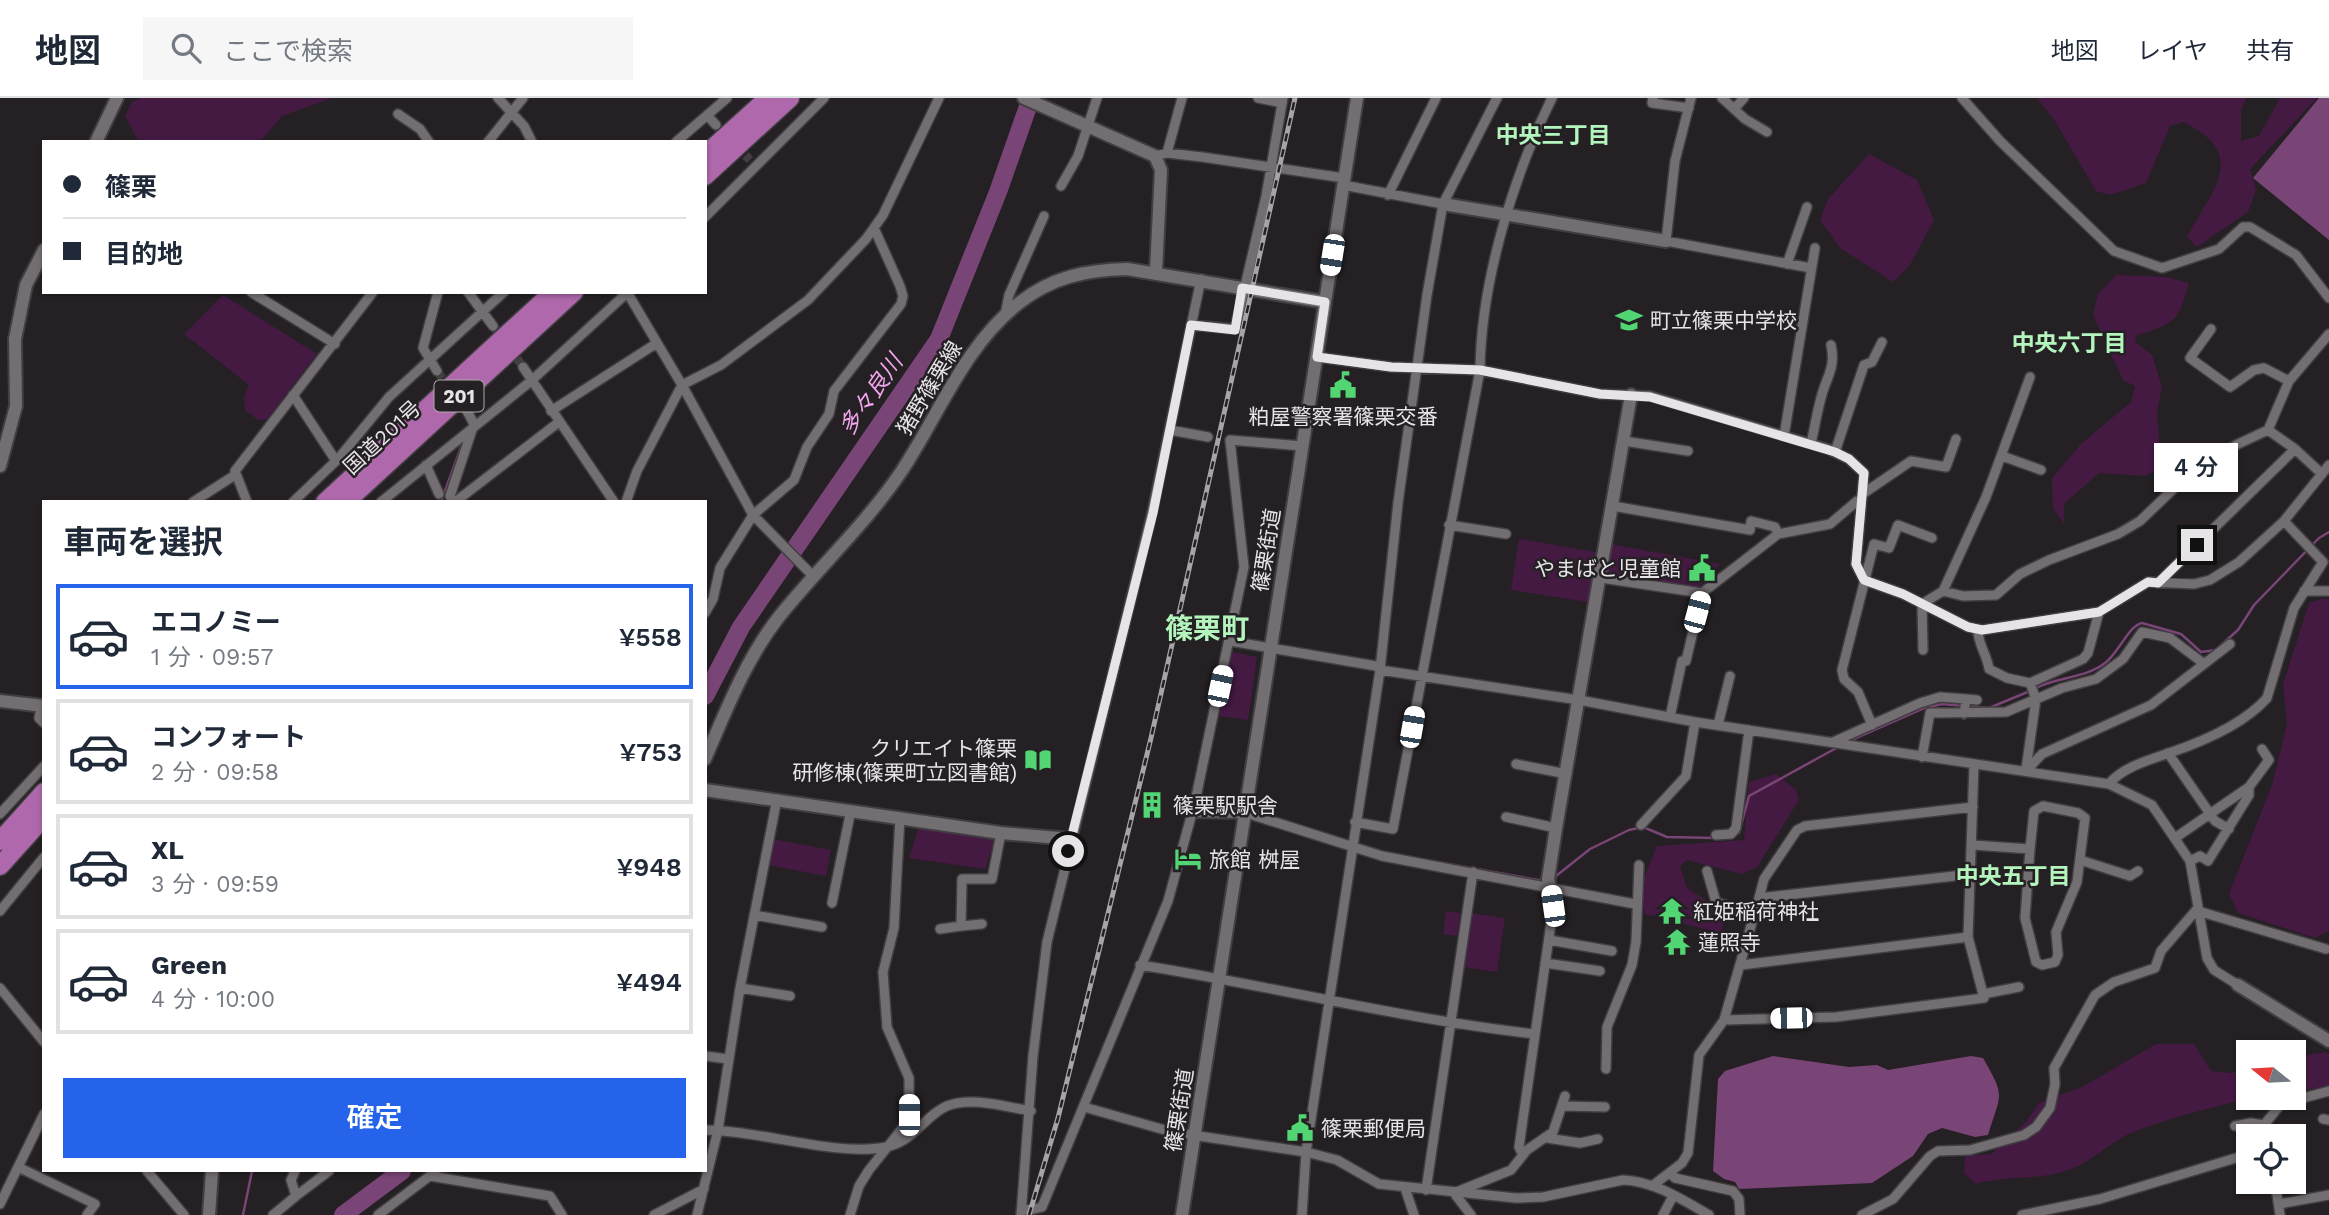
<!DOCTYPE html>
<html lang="ja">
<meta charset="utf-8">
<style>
:root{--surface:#fff;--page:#f6f6f7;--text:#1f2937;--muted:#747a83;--line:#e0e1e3;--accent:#2563eb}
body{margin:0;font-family:"Work Sans","Noto Sans JP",sans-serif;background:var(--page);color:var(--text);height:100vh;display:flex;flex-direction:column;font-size:26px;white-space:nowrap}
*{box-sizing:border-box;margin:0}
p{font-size:23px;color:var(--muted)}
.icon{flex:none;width:38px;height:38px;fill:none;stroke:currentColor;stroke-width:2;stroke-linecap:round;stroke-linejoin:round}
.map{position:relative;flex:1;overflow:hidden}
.sheet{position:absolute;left:42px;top:402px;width:665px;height:672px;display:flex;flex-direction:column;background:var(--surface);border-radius:0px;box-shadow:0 2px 5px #0004}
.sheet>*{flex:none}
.hud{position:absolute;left:42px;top:42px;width:665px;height:154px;border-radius:0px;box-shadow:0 2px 5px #0004;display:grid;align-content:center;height:154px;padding:0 21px;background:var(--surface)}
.needle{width:46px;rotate:288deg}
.buttons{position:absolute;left:2236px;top:942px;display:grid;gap:14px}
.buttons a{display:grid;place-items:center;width:70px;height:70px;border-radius:0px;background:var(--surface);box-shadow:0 2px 5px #0004;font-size:35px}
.end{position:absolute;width:32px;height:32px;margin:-16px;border:9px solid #e7e4e7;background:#111;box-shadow:0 0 0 4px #111}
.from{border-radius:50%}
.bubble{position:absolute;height:49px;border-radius:0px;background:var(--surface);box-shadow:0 2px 5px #0004;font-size:23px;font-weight:600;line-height:49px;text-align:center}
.car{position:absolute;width:21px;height:42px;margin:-21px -10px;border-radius:9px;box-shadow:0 0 5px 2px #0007;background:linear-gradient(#fff 24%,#345 0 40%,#fff 0 76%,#345 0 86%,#fff 0)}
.hud b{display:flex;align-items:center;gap:24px;height:66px;font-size:26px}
.hud b+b{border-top:2px solid var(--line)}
.hud i{width:18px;height:18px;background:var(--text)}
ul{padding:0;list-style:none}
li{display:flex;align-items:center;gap:21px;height:105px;margin:0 14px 10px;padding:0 7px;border:4px solid var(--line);border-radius:0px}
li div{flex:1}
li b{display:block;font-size:26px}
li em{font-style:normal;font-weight:600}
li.current{border-color:var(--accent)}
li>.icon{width:63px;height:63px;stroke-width:1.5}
h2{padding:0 21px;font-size:32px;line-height:84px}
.primary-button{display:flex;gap:14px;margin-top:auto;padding:14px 21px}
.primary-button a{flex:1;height:80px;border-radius:0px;background:var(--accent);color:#fff;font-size:28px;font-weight:600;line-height:80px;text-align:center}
header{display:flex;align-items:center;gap:42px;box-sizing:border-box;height:98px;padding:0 35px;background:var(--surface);border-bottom:2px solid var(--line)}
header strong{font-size:33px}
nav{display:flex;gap:38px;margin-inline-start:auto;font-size:24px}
.search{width:490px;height:63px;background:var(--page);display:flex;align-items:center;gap:18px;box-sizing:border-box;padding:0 24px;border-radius:0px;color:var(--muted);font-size:26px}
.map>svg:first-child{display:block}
</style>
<header>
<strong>地図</strong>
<div class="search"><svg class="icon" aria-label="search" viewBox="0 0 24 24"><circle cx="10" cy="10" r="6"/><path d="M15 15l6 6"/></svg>ここで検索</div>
<nav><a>地図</a><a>レイヤ</a><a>共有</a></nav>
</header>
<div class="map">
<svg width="2329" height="1117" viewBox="0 0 2329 1117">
<rect width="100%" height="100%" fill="#242023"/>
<path fill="#441a43" d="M140 0H332L282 18 260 44H139L125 18 131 5Z
M2037 0H2246L2241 13V43L2259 38 2280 0H2317L2250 71 2256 92 2248 114 2197 149 2187 139C2213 89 2250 57 2183 24L2170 28 2146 85 2110 97 2096 93 2055 23Z
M1869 56 1917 82 1934 122 1910 167 1893 184 1840 150 1820 122 1828 101Z
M2116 177 2166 179 2189 185C2178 223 2176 226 2137 237L2135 244 2152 257 2162 289 2157 313 2161 369 2145 378 2099 375 2064 406V426L2053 410 2052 380 2081 346 2131 304 2135 288 2123 282 2093 217 2098 196Z
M223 197 317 256 267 321 258 322 245 312 244 299 249 287 184 236Z
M1519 441 1596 454 1588 504 1511 492Z
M1610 446 1720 466 1699 489 1606 475Z
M2325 500 2329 501V833L2315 840 2238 815 2229 796 2272 687 2287 626 2283 586 2309 505Z
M1232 554 1257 559 1248 622 1219 618Z
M1776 676 1796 692 1799 702 1757 769 1742 776 1687 762 1680 768 1687 790 1725 815 1721 835 1645 816 1639 792 1657 748 1744 742 1749 684Z
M920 726 996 737 985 771 909 760Z
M772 741 831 752 826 778 768 767Z
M1446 813 1460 815 1457 838 1443 836Z
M1470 815 1505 820 1497 874 1462 869Z
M2156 946H2194L2211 973 2231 975 2249 970V999H2256C2214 1009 2171 1019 2131 1035 2110 1044 2093 1063 2071 1071 2041 1083 2007 1077 1976 1086L1964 1075 1965 1058 1991 1056 2026 1024 2039 1005 2082 989Z
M2326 954 2329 956V989L2294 993V959Z"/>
<path fill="#794576" d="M2319 0H2329V142L2253 80Z
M1773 958 1849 969 1877 967 1888 972 1971 958 1983 960C2006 1000 2001 994 1988 1037L1975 1039 1942 1030 1928 1036 1913 1058 1872 1085 1739 1091 1735 1084 1724 1081 1713 1073 1718 981 1725 973Z"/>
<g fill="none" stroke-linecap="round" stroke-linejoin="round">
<path stroke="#794576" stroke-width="2.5" d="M441 404 461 349
M2221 547 2238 532 2254 507 2319 440 2329 434
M2036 590C2057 579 2086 580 2105 565 2119 555 2128 528 2142 525L2181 536 2201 554 2216 552
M1849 643 1924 610 1942 606 1989 610 2030 593
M1729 740 1739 735 1749 698 1840 648
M1426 762 1544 783
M1554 784 1556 778 1590 751 1629 732 1643 729 1667 739 1715 740
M243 1117 252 1073"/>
<path stroke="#794576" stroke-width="18" d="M705 598 741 529 939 241 998 94 1031 0
M343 1117 402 1073"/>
<path stroke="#413d40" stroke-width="9" stroke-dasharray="9 4.5" stroke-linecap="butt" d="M736 48 750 62
M493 228 523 269
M437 273 451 292"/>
<defs>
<path id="street" d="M498 0 524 28 532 44
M1258 0 1282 5
M1653 0 1652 5 1689 10
M1691 0 1675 63 1666 143 1811 170
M1722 0 1745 21 1767 34
M1962 0 2000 43 2114 153 2162 170 2219 151 2243 129H2250L2296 157 2329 200
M1734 11 1744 0
M398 16 420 31 429 44
M707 17 716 27
M488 44 523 0
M676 44 727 0
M1167 55 1182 0
M1155 58 1167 55 1202 59 1344 80
M1343 87 1443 106
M1061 88 1078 58 1097 0
M1388 97 1436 0
M705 119 824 0
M1787 166 1807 109
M251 194 335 246
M468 194 493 228
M627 194 682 287 753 417 814 479
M1005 217 1009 197 1044 118
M1191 227 1235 231 1266 98 1283 0
M2211 231 2190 260 2230 289 2254 272 2264 270 2289 283
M1317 259 1391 269 1480 272 1600 296 1650 298 1828 351 1849 361 1864 375 1856 466 1864 482 1903 496 1968 529 1982 532 2099 514 2148 484 2194 486 2210 482 2239 464 2284 423 2329 367
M523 269 614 404
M437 273 423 250 438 194
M293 297 336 363
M551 313 657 245
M1170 332 1208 339
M2268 332 2295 351
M1784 338 1815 150
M1624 343 1688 353
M1811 346C1815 328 1818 307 1824 290 1830 274 1835 265 1831 247
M1835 354 1864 267 1872 264 1882 244
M2002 358 2041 372
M426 367 439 396
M1864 395 1911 363 1946 369 1956 341
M193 404 235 377
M247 404 235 373 373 194
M293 404 338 361 389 299 504 194
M381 404 531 283 628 194
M453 404 450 398 474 326 467 313
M455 404 559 324
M626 404 637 373 682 287 721 267 808 202 866 141 883 117 939 0
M1449 427 1506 436
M1778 436 1830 426 1857 403
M1601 480 1702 495 1778 436 1775 429 1751 423 1750 432 1613 408
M2158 485 2295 351 2322 376
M1943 493 1986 399 2030 279
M2304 493H2329
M1922 506 1943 493 1963 498 1996 497 2020 476 2049 462 2118 436 2140 423 2191 374 2238 346 2268 332 2289 283 2329 236
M1922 506 1923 552
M705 515 713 501 720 470 753 417 794 382 807 349 829 316 834 293 901 206 903 198 900 188 874 130
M1978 531C1977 545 1987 556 1989 571L2007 580 2030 585 2036 601 2026 671
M1230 543 1376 568 1380 572 1579 602 1695 624 2109 686 2152 707 2190 763 2207 860 2214 872 2238 887
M2030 585 2083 561 2088 555 2099 514
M1966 601 1977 602
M42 607 39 620 44 625
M1670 619 1682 563H1686L1702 495
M1718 627 1730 578
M1872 627 1858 594 1844 581 1842 572 1874 446 1889 450 1898 427 1932 440
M1833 644 1920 605 1940 599 1966 601 1964 616
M2168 655 2215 723 2229 731
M1922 659 1930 615 2006 614 2062 590 2096 581 2123 561 2142 534 2170 540 2203 565
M1516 666 1567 676
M2026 673 2042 656 2151 607 2230 546
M2109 686C2122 669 2152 661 2172 654 2204 643 2244 626 2267 600L2294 510 2323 464 2284 423
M1243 714 1382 758 1635 806
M0 716 44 668
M1506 719 1556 730
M1355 724 1393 731 1480 272C1481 184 1513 79 1552 0
M1641 727 1686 678 1695 624
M1716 737 1731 736 1736 730 1749 632
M2175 740 2249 689 2269 662 2262 651
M1973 747 2030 751 2034 713 2043 708 2078 715 2085 720 2077 784 2056 834 2058 857 2055 864 2042 867 2036 864 2025 820 2030 751
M2080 762 2130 778 2138 773
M2190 763 2200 758 2208 763 2249 697V689
M1707 773 1716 804 1754 818
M1759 800 1764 781 1797 732 1805 728 1973 709
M832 805 851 712
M0 813 44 759
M2198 813 2326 851
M754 817 822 829
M961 828 982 826
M940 831 961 828 962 781H992L1001 735
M1549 842 1612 853
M1545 865 1600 873
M1140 867C1272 888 1402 921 1535 936
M1741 867 1968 839
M0 890 44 944
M740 890 790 898
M1983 896 2019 889
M1724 922 1836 919 1984 900 1968 839 1974 666
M705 958 728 961
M1606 971 1607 929 1632 867 1636 844 1639 767
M1562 1008 1605 1009
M1084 1009 1172 1034 1306 1054 1337 1062 1379 1086 1516 1100 1543 1099 1623 1082C1654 1083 1683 1102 1709 1117
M2323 1021 2329 1022
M2235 1028 2251 1025 2264 1027
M705 1032C759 1032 836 1059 886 1049 915 1043 925 1017 947 1008 971 998 1006 1009 1031 1013
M2267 1038 2264 1027 2281 1006 2329 993
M1547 1040 1580 1045 1598 1041
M1523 1057 1527 1052 1553 1034 1565 998
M18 1069 95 1106 87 1117
M147 1073 184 1117
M295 1073 291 1082 296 1098 329 1073
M1670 1075 1675 1080 1733 1093 1739 1101 1740 1117
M430 1078 550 1098 562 1117
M2275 1083 2280 1117
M1652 1088 1682 1065 1688 1055 1699 957 1724 922 1759 800 1972 776
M1405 1090 1414 1117
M1426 1092 1473 774
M0 1106 44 1016
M2279 1106 2329 1097
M1023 1110 1030 1112 1042 1109 1168 803 1195 704 1244 469 1230 342 1302 348
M273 1117 296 1098
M378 1117 435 1074
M654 1117 704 1091
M697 1117 718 1032 740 890 777 701
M850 1117 859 1088 869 1072 901 1032 909 1017V980L887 929 883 874 894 830 900 719
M1021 1117 1033 958 1047 844 1152 415 1201 181
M1302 1117 1306 1054 1380 572 1398 405 1427 197 1443 106 1497 0
M1471 1117 1454 1095 1511 1072 1523 1057 1519 1049 1550 832 1553 808 1550 788
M1663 1117 1673 1098
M1862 1117 1893 1101 1930 1058 1938 1053 1970 1052 2024 1037 2036 1029 2050 1010 2055 986 2054 970 2095 897 2114 884 2155 870 2161 853 2198 810
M2022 1117 2100 1101 2249 1056"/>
<path id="secondary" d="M1024 0 1155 58 1161 72 1156 173
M96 44 117 0
M1443 106 1666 143
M0 368 16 308 15 241 26 187 44 152
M0 603 44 608
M705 661C726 613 745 563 778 520 818 470 865 427 901 374 939 317 964 248 1019 205 1052 179 1086 172 1127 171L1325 204
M705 692 1001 735 1070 741
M1192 713 1243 714
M1550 788 1548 781 1556 730 1631 297
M2238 887 2329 943
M209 1117 212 1073
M1182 1117 1357 0"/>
<path id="highway" d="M705 57 768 0
M705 78 790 0
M325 404 553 194
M346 404 574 194
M0 743 44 694
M0 768 44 719"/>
</defs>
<use href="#street" stroke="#413e41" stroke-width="12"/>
<use href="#secondary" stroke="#413e41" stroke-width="16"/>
<use href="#highway" stroke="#413e41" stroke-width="21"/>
<use href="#street" stroke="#736e72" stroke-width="9"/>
<use href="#secondary" stroke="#736e72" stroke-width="12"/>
<use href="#highway" stroke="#ae68ab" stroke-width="18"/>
<defs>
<path id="rail" d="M1029 1117 1058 1020 1151 640 1295 0"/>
</defs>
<use href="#rail" stroke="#a7a4a7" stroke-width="5"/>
<use href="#rail" stroke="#242023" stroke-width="2.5" stroke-dasharray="8" stroke-linecap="butt"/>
</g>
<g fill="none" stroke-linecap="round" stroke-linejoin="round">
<path stroke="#e7e4e7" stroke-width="9" d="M1068 753 1153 415 1191 227 1235 232 1242 190 1325 204 1317 259 1391 269 1480 272 1600 296 1650 299 1835 354 1849 361 1864 375 1856 466 1864 482 1903 496 1968 529 1982 532 2099 514 2148 484 2158 485 2197 447"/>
</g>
<defs>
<symbol id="school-bare" viewBox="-9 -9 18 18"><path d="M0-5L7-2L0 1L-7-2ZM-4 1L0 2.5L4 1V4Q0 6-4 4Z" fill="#52d673" stroke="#242023" stroke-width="2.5" paint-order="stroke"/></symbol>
<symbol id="civic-bare" viewBox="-9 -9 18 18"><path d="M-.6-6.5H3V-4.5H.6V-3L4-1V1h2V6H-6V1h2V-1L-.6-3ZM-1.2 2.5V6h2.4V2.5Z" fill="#52d673" stroke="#242023" stroke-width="2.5" paint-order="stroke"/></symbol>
<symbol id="library-bare" viewBox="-9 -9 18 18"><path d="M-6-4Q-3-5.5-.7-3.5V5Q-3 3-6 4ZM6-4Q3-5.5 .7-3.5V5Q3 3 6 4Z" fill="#52d673" stroke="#242023" stroke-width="2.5" paint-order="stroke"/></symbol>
<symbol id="building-bare" viewBox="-9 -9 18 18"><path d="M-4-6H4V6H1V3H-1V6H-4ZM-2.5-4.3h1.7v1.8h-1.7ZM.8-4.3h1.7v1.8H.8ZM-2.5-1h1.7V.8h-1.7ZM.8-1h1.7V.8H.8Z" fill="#52d673" stroke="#242023" stroke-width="2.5" paint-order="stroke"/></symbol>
<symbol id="hotel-bare" viewBox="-9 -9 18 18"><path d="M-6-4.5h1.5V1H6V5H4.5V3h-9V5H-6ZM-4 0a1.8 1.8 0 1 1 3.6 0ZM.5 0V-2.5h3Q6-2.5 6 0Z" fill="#52d673" stroke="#242023" stroke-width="2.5" paint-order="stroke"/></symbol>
<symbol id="temple-bare" viewBox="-9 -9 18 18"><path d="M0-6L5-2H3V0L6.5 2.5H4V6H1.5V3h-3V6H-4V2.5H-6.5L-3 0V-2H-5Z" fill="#52d673" stroke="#242023" stroke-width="2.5" paint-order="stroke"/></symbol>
</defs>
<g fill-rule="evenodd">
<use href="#school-bare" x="1610" y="203" width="38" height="38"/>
<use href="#civic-bare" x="1324" y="268" width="38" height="38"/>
<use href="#civic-bare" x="1683" y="451" width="38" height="38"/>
<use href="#library-bare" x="1019" y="643" width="38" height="38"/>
<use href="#building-bare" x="1133" y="688" width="38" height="38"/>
<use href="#hotel-bare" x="1169" y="742" width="38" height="38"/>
<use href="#temple-bare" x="1653" y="794" width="38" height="38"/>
<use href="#temple-bare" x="1658" y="825" width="38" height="38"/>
<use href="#civic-bare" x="1281" y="1011" width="38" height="38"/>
</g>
<g text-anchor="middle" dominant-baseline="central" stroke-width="5" stroke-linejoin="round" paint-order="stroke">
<rect fill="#242023" stroke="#aca9ac" stroke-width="2" x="434.5" y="282.5" width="49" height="31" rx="5"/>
<g font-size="19" font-weight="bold" fill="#e7e4e7">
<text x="459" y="298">201</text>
</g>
<g font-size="21" fill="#e7e4e7" stroke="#242023" text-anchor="start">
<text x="1650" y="222">町立篠栗中学校</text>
<text x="1343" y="318" text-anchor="middle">粕屋警察署篠栗交番</text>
<text x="1681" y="470" text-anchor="end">やまばと児童館</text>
<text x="1017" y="650" text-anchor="end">クリエイト篠栗<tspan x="1017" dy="24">研修棟(篠栗町立図書館)</tspan></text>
<text x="1173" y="707">篠栗駅駅舎</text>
<text x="1209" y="761">旅館 桝屋</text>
<text x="1693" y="813">紅姫稲荷神社</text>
<text x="1698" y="844">蓮照寺</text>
<text x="1321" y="1030">篠栗郵便局</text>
</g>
<g font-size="21" fill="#e7e4e7" stroke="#242023">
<text transform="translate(929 290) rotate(-59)">猪野篠栗線</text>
<text transform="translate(382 339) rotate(-43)">国道201号</text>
<text transform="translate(1266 452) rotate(-81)">篠栗街道</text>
<text transform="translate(1179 1012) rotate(-81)">篠栗街道</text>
</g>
<g font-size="23" font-weight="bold" fill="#b3f5bd" stroke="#242023">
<text x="1553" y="37">中央三丁目</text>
<text x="2069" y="245">中央六丁目</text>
<text x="2013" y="778">中央五丁目</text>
</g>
<g font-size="23" font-style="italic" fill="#f2a5ed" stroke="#242023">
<text transform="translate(871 297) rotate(-55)">多々良川</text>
</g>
<g font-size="28" font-weight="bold" fill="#b3f5bd" stroke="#242023">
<text x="1207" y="530">篠栗町</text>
</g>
</g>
</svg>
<div class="buttons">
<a><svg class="needle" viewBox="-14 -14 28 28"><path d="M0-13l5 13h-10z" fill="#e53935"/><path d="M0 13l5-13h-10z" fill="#747a83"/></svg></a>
<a><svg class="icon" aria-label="locate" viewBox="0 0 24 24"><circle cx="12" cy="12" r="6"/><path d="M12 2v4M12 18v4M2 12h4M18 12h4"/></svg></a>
</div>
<i class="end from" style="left:1068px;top:753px"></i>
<i class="end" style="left:2197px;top:447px"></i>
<div class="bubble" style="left:2154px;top:345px;width:84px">4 分</div>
<i class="car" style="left:1332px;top:157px;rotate:189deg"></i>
<i class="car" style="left:1697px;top:514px;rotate:15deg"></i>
<i class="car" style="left:1220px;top:588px;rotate:12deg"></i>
<i class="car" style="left:1412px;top:629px;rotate:10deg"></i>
<i class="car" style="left:1553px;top:808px;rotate:352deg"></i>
<i class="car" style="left:1791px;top:920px;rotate:269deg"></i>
<i class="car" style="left:909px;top:1017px;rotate:0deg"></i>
<div class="hud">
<b><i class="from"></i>篠栗</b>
<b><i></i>目的地</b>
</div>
<section class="sheet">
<h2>車両を選択</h2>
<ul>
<li class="current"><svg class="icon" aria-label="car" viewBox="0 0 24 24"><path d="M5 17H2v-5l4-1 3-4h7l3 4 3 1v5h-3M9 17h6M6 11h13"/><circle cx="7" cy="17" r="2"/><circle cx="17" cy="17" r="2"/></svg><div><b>エコノミー</b><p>1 分 · 09:57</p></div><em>¥558</em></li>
<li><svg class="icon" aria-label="car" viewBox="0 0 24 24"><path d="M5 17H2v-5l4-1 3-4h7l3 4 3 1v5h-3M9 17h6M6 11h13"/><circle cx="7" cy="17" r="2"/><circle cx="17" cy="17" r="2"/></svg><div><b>コンフォート</b><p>2 分 · 09:58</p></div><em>¥753</em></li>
<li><svg class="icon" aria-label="car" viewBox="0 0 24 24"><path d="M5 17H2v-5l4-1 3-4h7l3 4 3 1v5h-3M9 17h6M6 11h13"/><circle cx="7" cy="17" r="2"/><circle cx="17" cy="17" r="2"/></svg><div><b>XL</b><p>3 分 · 09:59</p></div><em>¥948</em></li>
<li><svg class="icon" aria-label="car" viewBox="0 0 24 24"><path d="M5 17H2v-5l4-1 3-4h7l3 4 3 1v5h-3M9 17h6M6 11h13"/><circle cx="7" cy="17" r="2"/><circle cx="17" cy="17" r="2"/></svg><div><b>Green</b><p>4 分 · 10:00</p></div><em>¥494</em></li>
</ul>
<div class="primary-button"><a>確定</a></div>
</section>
</div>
